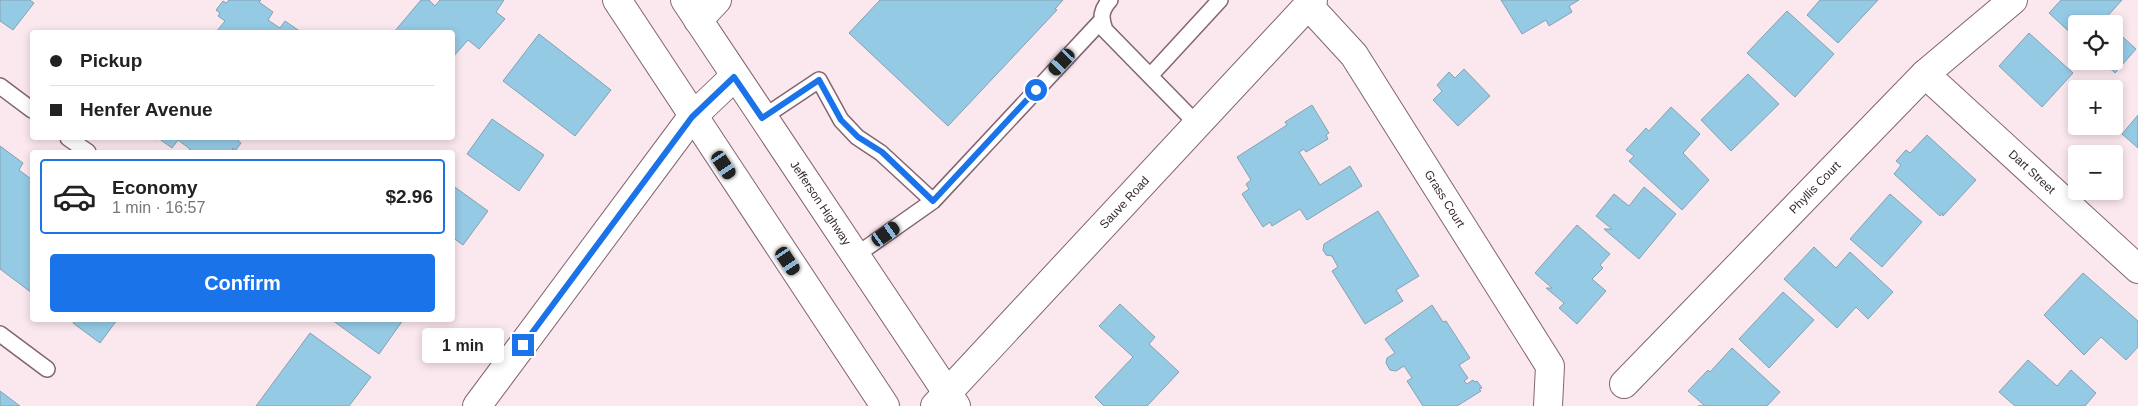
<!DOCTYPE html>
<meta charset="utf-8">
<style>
:root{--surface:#fff;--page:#f2f2f2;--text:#222;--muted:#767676;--line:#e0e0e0;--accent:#1a73e8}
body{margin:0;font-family:Helvetica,sans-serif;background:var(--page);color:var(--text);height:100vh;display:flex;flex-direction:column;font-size:19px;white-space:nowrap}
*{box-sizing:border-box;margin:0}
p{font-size:16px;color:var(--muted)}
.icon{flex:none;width:28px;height:28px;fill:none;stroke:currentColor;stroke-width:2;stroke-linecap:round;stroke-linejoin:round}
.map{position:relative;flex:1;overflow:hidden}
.sheet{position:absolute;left:30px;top:150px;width:425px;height:172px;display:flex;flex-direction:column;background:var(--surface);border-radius:5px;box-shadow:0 2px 8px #0003}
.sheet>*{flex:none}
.hud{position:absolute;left:30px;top:30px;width:425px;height:110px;border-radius:5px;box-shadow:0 2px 8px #0003;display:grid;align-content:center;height:110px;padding:0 20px;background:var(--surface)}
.fabs{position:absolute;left:2068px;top:15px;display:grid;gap:10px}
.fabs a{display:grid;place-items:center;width:55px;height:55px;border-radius:5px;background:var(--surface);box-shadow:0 2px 8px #0003;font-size:25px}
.end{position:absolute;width:22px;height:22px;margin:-11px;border:6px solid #1a73e8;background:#fff;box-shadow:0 0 0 2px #fff}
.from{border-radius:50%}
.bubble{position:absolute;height:35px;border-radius:5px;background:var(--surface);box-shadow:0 2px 8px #0003;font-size:16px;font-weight:700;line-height:35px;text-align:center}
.car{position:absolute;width:15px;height:30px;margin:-15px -8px;border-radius:6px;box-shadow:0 0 4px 1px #0007;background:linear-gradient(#222 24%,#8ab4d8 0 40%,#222 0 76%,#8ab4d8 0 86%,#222 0)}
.hud b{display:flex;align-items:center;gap:18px;height:48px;font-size:19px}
.hud b+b{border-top:1px solid var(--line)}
.hud i{width:12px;height:12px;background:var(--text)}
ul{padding:9px 0 0;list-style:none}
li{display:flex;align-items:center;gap:15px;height:75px;margin:0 10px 8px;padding:0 10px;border:2px solid var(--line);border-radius:5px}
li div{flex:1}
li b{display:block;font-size:19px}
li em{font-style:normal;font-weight:700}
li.selected{border-color:var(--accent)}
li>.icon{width:45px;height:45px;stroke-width:1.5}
.button{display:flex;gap:10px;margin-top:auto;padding:10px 20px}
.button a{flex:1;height:58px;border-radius:5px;background:var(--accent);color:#fff;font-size:20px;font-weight:700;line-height:58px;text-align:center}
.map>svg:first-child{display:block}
</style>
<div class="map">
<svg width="2138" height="406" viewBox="0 0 2138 406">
<rect width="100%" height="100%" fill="#fbe7ee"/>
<path fill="#95cae5" stroke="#84a2b1" d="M0 0H30L34 3 13 30 0 21Z
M229 0H261L259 2 273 12 268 20 280 28 285 21 301 32H216L225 21 218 16 220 13 216 10 223 1 226 3Z
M421 0H429L435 6 440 0H504L496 12 505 19 479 49 468 40 452 58V32H394Z
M880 0H1063L1055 9 1057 10 948 126 849 33Z
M1501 0H1579L1569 6 1572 12 1549 26 1546 20 1522 34Z
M1820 0H1878L1838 43 1807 15Z
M2061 0H2122L2104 20 2108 24H2076V38L2049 13Z
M1787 11 1834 54 1795 97 1747 53Z
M2114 29 2136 49 2115 73 2102 61H2114Z
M2029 33 2073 73 2042 107 1999 66Z
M539 34 611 90 575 136 503 81Z
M1464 69 1490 96 1458 126 1433 100 1442 91 1437 85 1449 72 1455 78Z
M1748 74 1779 104 1731 151 1701 120Z
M1312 105 1329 133 1326 135 1328 139 1306 152 1304 149 1299 152 1320 185 1350 166 1362 186 1307 220 1300 209 1272 226 1270 222 1263 227 1242 194 1249 189 1246 184 1251 180 1237 157 1287 125 1285 122Z
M1671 107 1700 134 1683 153 1709 180 1682 210 1629 161 1634 156 1626 150 1646 128 1649 131Z
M2138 115V148L2122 134Z
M492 119 544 155 519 191 467 154Z
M1927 135 1976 180 1943 216 1942 213 1940 216 1894 174 1901 165 1896 161 1906 150 1910 153Z
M153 138H241L238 141 241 143 236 150 233 148 232 149 237 152H188L190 149 178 140 172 148 158 138 157 140Z
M0 146 23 163 19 170 31 179 32 176V293L0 269Z
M452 185 488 211 463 245 452 237Z
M1644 187 1676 214 1639 259 1604 229H1612L1596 216 1614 194 1629 206Z
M1890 194 1922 222 1882 267 1850 239Z
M1378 211 1419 276 1396 290 1403 301 1365 324 1332 271 1338 267 1332 256 1326 255 1323 250 1324 244Z
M1577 225 1610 254 1600 265 1603 268 1592 279 1606 291 1577 324 1559 308 1564 303 1546 288H1552L1535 273Z
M1814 247 1836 268 1850 252 1893 292 1868 319 1856 307 1837 328 1784 279Z
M2083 273 2138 321V347L2126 360 2101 337 2084 355 2044 315Z
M1783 292 1814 320 1769 368 1739 339Z
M1120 304 1155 337 1149 344 1179 372 1147 406H1104L1095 397 1133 357 1099 326Z
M1432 305 1443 322 1446 321 1470 358 1459 365 1468 378 1464 381 1467 384 1473 380 1475 382 1477 381 1482 388 1479 389 1481 391 1457 406H1423L1407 381 1412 378 1404 366 1396 371 1390 370 1386 363 1387 358 1395 353 1385 339Z
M75 320H117L100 343 73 323Z
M332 320H403L379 354Z
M310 333 371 377 349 406H256Z
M1732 348 1780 392 1767 406H1698H1705L1688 391 1708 370 1710 372Z
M2028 360 2057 386 2071 370 2096 393 2085 406H2015L1999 392Z
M0 391 20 406H0Z"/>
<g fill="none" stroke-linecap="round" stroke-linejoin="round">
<defs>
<path id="service" d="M1110 0C1101 10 1100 17 1105 30L1197 124
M1150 76 1220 0
M0 86 32 110
M762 118 819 80 841 120 857 137 881 153 933 201
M68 138 88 152
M855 256 933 201 1101 21
M0 334 47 369"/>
<g id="minor">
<path id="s1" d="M1308 5 1354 55 1550 366 1548 406"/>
<path d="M698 20 717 0"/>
<path id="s2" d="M1925 74 2138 269"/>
<path id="s3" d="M1624 384 1925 74 2013 0"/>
<path d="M477 406 692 117 734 77"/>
</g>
<g id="tertiary">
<path id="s4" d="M935 406 1313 0"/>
</g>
<g id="secondary">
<path d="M617 0 885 406"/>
<path id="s5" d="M685 0 956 406"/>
</g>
</defs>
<use href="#service" stroke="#826570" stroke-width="18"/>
<use href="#minor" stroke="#826570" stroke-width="30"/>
<use href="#tertiary" stroke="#826570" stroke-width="30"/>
<use href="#secondary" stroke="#826570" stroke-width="30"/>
<use href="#service" stroke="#fff" stroke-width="15"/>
<use href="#minor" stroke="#fff" stroke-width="28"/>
<use href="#tertiary" stroke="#fff" stroke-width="28"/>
<use href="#secondary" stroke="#fff" stroke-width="28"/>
</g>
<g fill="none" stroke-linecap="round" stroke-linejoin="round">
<path stroke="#1a73e8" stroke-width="6" d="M523 345 692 117 734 77 762 118 819 80 841 120 858 137 882 152 933 201 1036 90"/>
</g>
<g text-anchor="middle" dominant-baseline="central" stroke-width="4" stroke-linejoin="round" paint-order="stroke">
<g font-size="12" fill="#372b30" stroke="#fff">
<text stroke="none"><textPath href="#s2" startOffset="145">Dart Street</textPath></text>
<text stroke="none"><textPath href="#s3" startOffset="274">Phyllis Court</textPath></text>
<text stroke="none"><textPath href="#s1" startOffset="238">Grass Court</textPath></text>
<text stroke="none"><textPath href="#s5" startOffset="244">Jefferson Highway</textPath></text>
<text stroke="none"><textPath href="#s4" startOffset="278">Sauve Road</textPath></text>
</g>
</g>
</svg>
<div class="fabs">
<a><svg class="icon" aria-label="locate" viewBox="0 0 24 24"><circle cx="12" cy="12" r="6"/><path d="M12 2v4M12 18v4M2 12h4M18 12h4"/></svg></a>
<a>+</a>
<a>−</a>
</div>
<i class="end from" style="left:1036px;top:90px"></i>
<i class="end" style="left:523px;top:345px"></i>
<div class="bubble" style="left:422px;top:328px;width:82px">1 min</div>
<i class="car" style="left:1062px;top:62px;rotate:223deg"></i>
<i class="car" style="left:724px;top:165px;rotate:146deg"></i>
<i class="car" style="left:886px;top:234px;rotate:55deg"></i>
<i class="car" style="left:788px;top:261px;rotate:146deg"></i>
<div class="hud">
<b><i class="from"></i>Pickup</b>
<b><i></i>Henfer Avenue</b>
</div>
<section class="sheet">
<ul>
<li class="selected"><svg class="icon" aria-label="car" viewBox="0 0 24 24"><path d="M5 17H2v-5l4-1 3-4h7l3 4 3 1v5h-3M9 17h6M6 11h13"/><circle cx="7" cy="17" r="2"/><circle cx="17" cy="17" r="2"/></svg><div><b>Economy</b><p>1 min · 16:57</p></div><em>$2.96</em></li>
</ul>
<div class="button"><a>Confirm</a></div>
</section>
</div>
